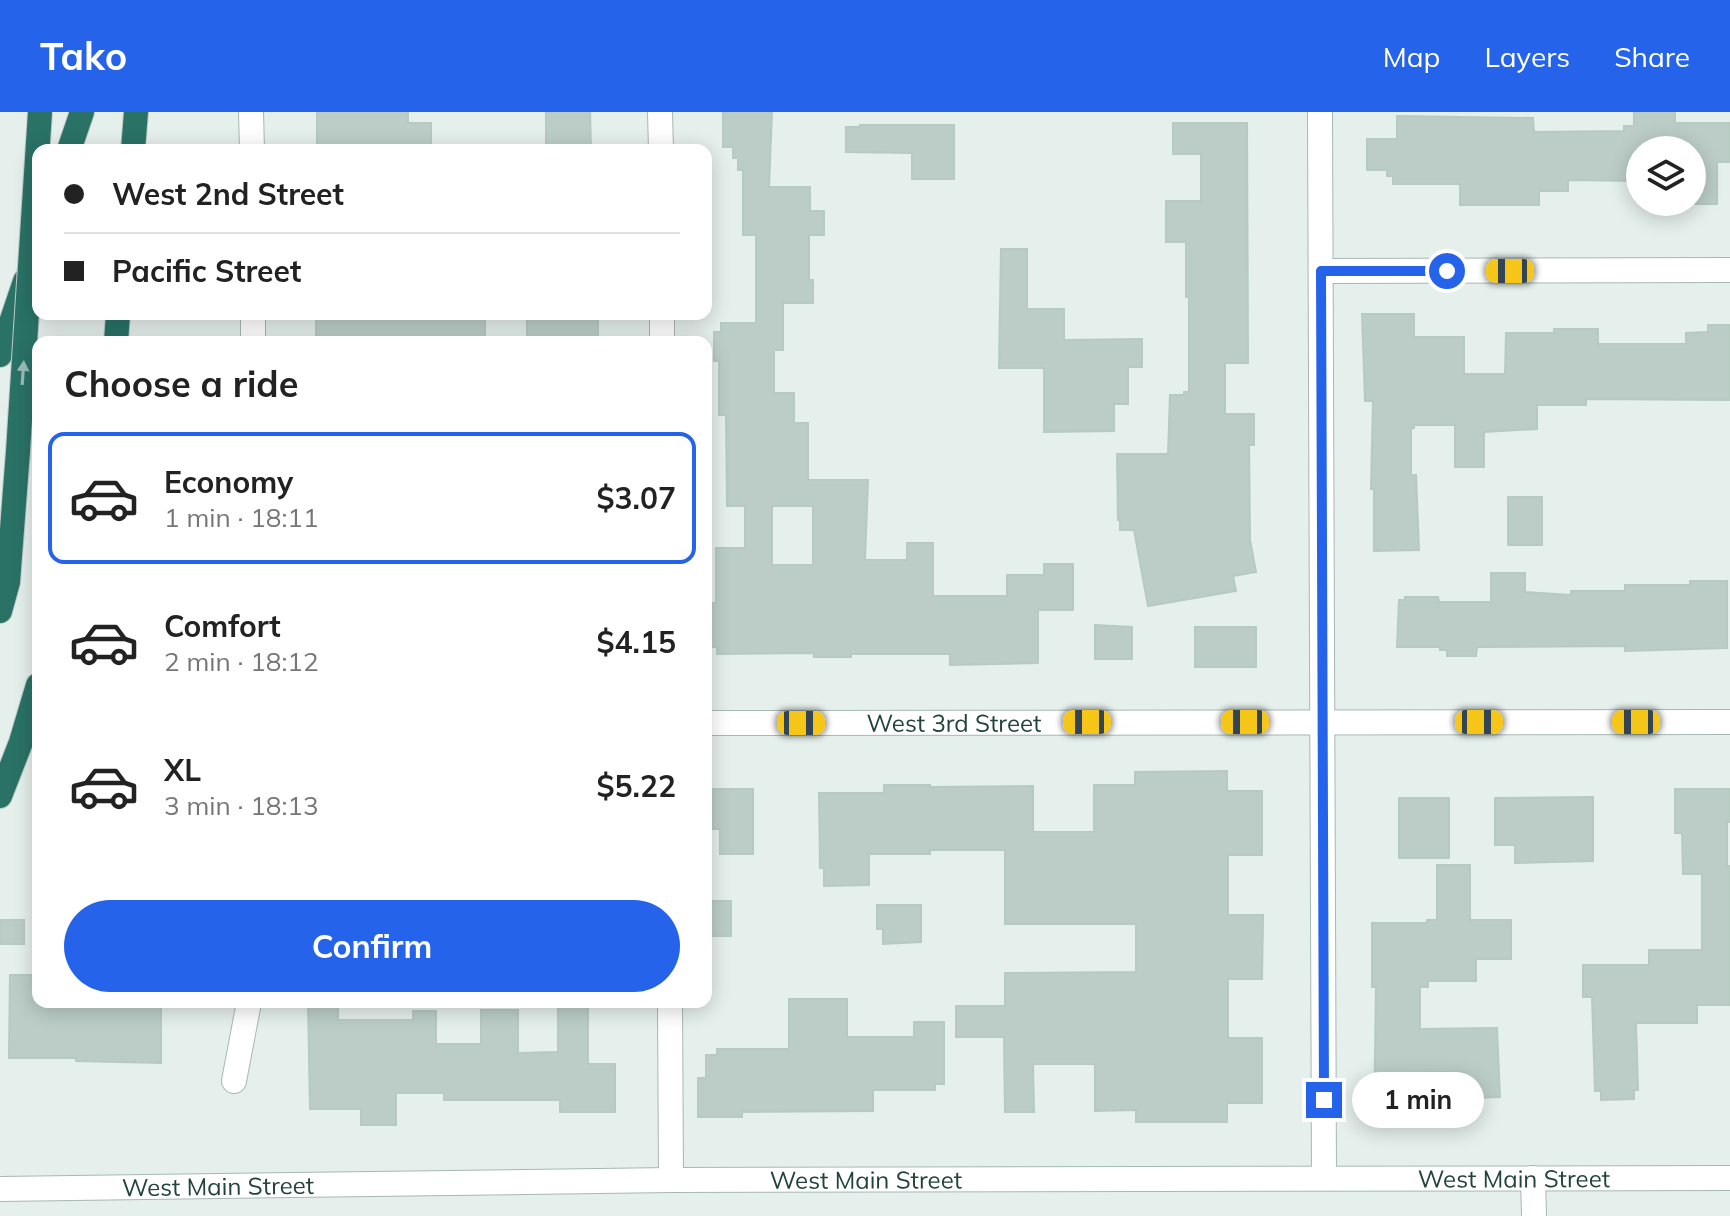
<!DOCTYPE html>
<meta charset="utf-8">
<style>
:root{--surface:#fff;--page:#f6f6f6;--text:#222;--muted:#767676;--line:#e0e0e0;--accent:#2563eb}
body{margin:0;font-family:Mulish,sans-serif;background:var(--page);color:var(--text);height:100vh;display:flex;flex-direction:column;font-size:30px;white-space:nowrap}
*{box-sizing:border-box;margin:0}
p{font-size:26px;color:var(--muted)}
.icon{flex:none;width:44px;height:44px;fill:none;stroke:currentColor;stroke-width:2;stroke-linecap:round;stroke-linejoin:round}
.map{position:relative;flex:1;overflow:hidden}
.sheet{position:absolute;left:32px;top:224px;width:680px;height:672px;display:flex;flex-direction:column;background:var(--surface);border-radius:16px;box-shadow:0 4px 20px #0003}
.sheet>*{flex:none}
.hud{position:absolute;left:32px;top:32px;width:680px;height:176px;border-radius:16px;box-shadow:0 4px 20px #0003;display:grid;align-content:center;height:176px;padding:0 32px;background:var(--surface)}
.tools{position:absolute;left:1626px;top:24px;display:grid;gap:16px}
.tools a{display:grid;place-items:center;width:80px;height:80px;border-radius:50%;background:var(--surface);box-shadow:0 4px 20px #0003;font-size:40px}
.end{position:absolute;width:36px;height:36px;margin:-18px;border:10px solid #2563eb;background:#fff;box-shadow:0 0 0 4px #fff}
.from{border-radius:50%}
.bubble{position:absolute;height:56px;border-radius:28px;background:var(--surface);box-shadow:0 4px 20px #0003;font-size:26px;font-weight:700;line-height:56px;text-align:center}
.car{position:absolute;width:24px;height:48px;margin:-24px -12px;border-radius:10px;box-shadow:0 0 6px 2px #0007;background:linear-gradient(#f5c518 24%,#345 0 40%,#f5c518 0 76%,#345 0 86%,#f5c518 0)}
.hud b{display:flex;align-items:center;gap:28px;height:76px;font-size:30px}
.hud b+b{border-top:2px solid var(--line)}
.hud i{width:20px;height:20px;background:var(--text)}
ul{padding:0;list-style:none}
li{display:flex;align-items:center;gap:24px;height:132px;margin:0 16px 12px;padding:0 16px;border:4px solid transparent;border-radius:16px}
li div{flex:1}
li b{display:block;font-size:30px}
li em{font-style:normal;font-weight:700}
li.current{border-color:var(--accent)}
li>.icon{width:72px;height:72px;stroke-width:1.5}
h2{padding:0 32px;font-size:36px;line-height:96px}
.primary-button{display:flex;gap:16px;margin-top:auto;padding:16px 32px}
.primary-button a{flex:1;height:92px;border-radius:48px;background:var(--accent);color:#fff;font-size:32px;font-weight:700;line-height:92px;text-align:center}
header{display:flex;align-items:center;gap:48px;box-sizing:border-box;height:112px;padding:0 40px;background:var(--accent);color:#fff}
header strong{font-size:38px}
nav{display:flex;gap:44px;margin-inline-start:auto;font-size:28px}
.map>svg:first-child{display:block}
</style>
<header>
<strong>Tako</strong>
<nav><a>Map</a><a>Layers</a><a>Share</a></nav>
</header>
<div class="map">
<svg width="1730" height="1104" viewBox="0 0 1730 1104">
<rect width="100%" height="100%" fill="#e5efeb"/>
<path fill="#bccdc7" stroke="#b6cac2" stroke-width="2" fill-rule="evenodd" d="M317 0H408V11H431V38L317 35Z
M546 0H590L591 37 546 38Z
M723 0H772L769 75H810V99H824V123H809V168H813V191H783V238H774V281H794V311H808V368H868L865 448H907V431H933V484H1007V463H1044V452H1073V498H1038V551L950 553V542H851V545H814V541L717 542V535H706V491H716V436H745V394H727L726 303H719V249H714V220H721V211H756V123H743V58H738V46H733V35H723ZM772 394H813V453H772Z
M1634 0H1675V11H1730V50H1717V92H1692V38H1640V69L1568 68V79H1539V93H1460V72H1393V64H1387V58H1367V27H1397V4L1533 6 1534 20 1624 19V14H1634Z
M1173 11H1247L1248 251H1225V302H1254V333H1249L1250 428 1256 460 1233 464 1236 479 1148 494 1134 418H1120V408H1118L1117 342H1168L1170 283H1184V280H1189V185H1186V130H1166V89H1201V42H1173Z
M860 13H954V67H912V41L846 40V15H860Z
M1001 137H1027V197H1064V228L1142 227V255H1128V292H1114V319L1044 320V256H999Z
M316 202H342V204H415V202L485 204V230H316Z
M598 202V230H527V204Z
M1362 202H1414V225H1464V262H1505L1506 221H1554V217H1598V232H1686V221L1708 220V213H1730V288L1586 287V293H1537V317L1484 320V355H1455V313H1414V316H1411V363H1416L1419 438 1374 439V377H1371L1373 289H1365Z
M1508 385H1542V433H1508Z
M1491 461H1525V480L1571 483V479H1625V473H1690V469H1727V536L1625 539V534L1477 535 1476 544H1447V538H1440V535H1397L1399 488H1405V485H1438L1439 490H1491Z
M1095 513 1132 515V547H1095Z
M1195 515H1256V555H1195Z
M1227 659V679H1262V743H1228V803H1263L1262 867H1228V926H1262V991H1227V1010H1136V998L1095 999V952H1033L1034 1000H1005L1004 925H956V894H1005V861L1136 860V812H1005V738H930V742H869V773L824 774V756H820L819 681H884V673H930V675L1033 674V720H1094V673H1135V660Z
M713 677H753V742H720V717H713Z
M1675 677H1730V710H1727V754H1730V893H1697V911H1636L1638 978H1634V987L1601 988V979H1595L1592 885H1583V853H1649V838H1702V762H1683L1682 721H1675Z
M1593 685V749L1515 751V733H1495V686Z
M1399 686H1449V746H1399Z
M1437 753H1470V808H1511V847H1476V869H1428V875H1420V917L1497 916 1500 985 1465 986 1464 960 1409 961V1010H1374L1376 875H1372V811H1427V808H1437Z
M706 789H731V824H706Z
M877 793H921V830L883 832V817H877Z
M0 808H24V832H0Z
M10 863H36V890H161V951L76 949V946H9Z
M789 887H847V925H914V910H944V972H935V978H873V999L742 1000V1005H698V966H706V943H717V937H789Z
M308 890H338V908H413V899H436V932H481V898H518V941L558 940V890H588V952H615V1000H560V988H444V981H396V1013H361V997H310Z"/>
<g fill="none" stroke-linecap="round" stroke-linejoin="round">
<defs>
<g id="minor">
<path d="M251 0 252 38"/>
<path d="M660 0 661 38"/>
<path d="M1321 159 1730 158"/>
<path d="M662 202V230"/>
<path d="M253 230V202"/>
<path id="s1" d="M706 611 1730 610"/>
<path d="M670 890 671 1068"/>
<path d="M234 969 249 890"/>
<path d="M1533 1066 1534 1104"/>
</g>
<g id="tertiary">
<path d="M1320 0 1324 1066"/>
<path id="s2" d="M0 1077 671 1068 1730 1066"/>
</g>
<path id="motorway" d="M69 38 82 0
M133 38 136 0
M116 230 118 202
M0 243 25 169
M0 499 8 470 18 339
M0 684 21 630 38 573"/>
</defs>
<use href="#minor" stroke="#a7b8b3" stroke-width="26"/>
<use href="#tertiary" stroke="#a7b8b3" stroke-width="26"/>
<use href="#motorway" stroke="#c1cac8" stroke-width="26"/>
<use href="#minor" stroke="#fff" stroke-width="24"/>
<use href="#tertiary" stroke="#fff" stroke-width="24"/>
<use href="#motorway" stroke="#2a7266" stroke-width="24"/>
<defs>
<path id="motorway-bridge" d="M18 339 40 0"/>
</defs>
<use href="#motorway-bridge" stroke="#c1cac8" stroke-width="26" stroke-linecap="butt"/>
<use href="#motorway-bridge" stroke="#2a7266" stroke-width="24"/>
</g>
<defs><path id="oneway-solid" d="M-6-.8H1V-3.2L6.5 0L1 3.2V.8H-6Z" transform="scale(2)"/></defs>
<use fill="#9abdb7" href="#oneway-solid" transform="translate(23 261) rotate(-86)"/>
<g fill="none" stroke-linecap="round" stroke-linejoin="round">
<path stroke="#2563eb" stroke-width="10" d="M1324 988 1321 159H1447"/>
</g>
<g text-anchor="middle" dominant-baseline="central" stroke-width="6" stroke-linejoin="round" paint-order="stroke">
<g font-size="24" fill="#22433b" stroke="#f6fbf9">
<text stroke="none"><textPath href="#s1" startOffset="248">West 3rd Street</textPath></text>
<text stroke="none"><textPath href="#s2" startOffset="1514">West Main Street</textPath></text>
<text stroke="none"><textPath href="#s2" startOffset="866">West Main Street</textPath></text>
<text stroke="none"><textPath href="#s2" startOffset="218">West Main Street</textPath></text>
</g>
</g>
</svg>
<div class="tools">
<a><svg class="icon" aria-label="layers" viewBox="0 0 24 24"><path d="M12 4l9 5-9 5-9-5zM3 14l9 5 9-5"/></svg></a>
</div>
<i class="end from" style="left:1447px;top:159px"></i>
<i class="end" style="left:1324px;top:988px"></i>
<div class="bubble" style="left:1352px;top:960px;width:132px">1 min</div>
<i class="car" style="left:1510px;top:159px;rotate:270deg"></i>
<i class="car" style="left:1087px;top:610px;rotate:270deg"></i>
<i class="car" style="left:1245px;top:610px;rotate:270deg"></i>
<i class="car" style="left:1479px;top:610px;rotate:90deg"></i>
<i class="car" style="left:1636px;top:610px;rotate:270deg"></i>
<i class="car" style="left:801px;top:611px;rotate:90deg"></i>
<div class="hud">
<b><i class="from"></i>West 2nd Street</b>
<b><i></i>Pacific Street</b>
</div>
<section class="sheet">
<h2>Choose a ride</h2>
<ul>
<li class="current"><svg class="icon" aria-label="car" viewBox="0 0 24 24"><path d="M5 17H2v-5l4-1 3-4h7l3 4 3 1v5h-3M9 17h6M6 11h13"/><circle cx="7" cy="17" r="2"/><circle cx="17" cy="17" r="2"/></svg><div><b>Economy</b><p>1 min · 18:11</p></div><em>$3.07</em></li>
<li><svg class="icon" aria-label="car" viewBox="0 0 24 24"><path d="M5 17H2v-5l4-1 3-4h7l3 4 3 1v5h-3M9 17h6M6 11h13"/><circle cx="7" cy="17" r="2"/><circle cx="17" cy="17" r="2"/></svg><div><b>Comfort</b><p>2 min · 18:12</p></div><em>$4.15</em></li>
<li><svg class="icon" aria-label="car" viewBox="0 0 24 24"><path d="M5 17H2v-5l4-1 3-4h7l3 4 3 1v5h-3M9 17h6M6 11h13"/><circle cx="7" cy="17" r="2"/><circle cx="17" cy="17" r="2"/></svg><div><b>XL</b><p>3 min · 18:13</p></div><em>$5.22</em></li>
</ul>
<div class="primary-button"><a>Confirm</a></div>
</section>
</div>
